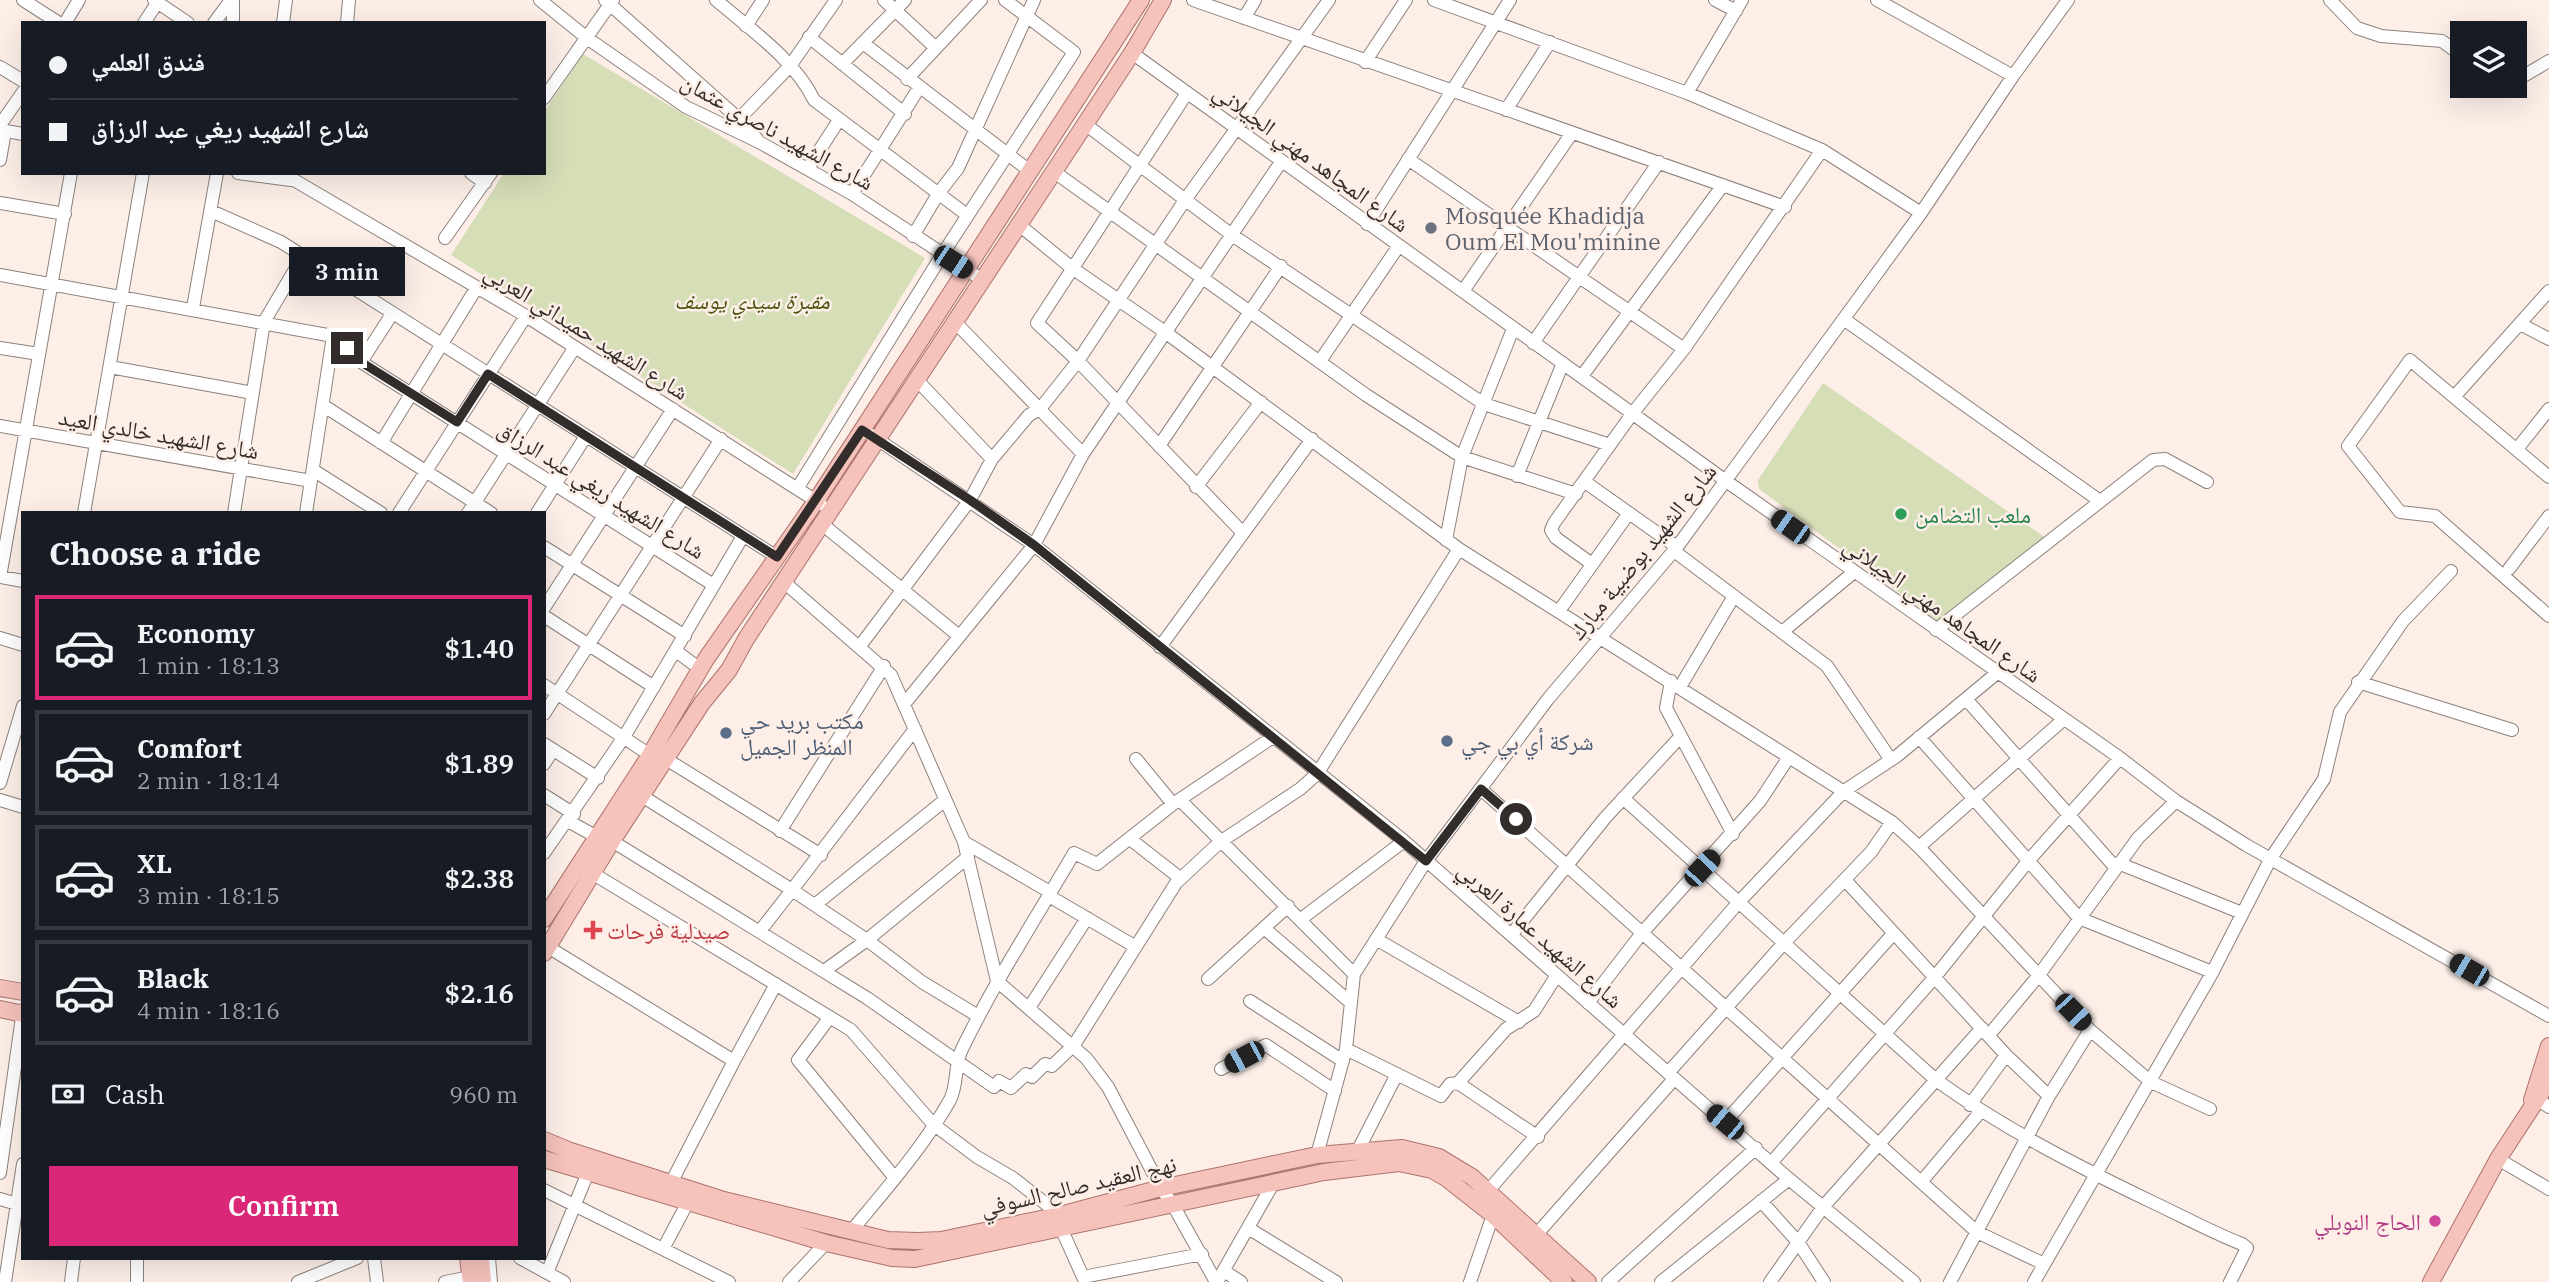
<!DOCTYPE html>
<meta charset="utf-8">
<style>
:root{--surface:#171b24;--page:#242831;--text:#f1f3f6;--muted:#9ea1a6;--line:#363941;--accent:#db2777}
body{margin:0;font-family:"IBM Plex Serif","Noto Naskh Arabic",serif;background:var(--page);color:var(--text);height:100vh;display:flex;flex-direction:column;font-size:26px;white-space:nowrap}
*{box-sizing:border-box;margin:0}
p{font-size:23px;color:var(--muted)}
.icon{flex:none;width:38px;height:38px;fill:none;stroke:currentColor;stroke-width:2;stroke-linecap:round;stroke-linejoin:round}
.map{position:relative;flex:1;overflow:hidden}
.side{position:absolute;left:21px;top:511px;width:525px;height:749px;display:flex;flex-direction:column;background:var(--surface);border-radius:0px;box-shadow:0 7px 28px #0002}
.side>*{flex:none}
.banner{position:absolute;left:21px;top:21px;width:525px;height:154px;border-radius:0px;box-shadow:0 7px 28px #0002;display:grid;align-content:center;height:154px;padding:0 28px;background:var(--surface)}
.buttons{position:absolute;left:2450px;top:21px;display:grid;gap:14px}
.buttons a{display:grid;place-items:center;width:77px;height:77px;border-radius:0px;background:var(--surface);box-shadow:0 7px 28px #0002;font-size:35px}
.end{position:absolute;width:32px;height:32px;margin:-16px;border:9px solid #322d2b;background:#fff;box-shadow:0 0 0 4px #fff}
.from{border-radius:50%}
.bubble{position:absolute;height:49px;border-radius:0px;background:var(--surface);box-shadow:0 7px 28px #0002;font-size:23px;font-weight:600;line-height:49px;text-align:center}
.car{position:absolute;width:21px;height:42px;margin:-21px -10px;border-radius:9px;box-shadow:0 0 5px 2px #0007;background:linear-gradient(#222 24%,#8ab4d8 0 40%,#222 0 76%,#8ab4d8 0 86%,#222 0)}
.banner b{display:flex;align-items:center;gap:24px;height:66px;font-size:26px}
.banner b+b{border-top:2px solid var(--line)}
.banner i{width:18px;height:18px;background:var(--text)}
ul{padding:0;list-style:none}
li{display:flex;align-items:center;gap:21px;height:105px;margin:0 14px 10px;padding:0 14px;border:4px solid var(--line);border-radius:0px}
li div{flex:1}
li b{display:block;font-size:26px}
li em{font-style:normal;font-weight:600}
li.on{border-color:var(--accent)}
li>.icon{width:63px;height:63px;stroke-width:1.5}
h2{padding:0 28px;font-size:32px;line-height:84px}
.pay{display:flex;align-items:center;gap:18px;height:77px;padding:0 28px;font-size:26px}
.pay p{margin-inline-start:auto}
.action{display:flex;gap:14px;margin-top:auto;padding:14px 28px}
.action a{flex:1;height:80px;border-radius:0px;background:var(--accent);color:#fff;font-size:28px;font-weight:600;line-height:80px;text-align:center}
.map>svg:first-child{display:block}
</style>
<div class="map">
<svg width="2549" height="1282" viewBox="0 0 2549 1282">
<rect width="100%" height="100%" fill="#fdefe8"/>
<path fill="#d6deb8" d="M583 54 925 258 793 474 451 255 504 173H544V112Z
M1823 383 2046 538 1940 623 1759 489 1758 480Z"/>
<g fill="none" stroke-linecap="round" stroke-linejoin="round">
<defs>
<path id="minor" d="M23 0 59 23
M154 0 188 23
M540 0 587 38 686 107 759 142 852 194 981 279
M605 0 739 119 757 139
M716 0C750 29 795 60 814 100L967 215
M884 0 936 48
M1193 0 1785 207
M1434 0 1687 93 1822 150 1921 213
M1715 0 1736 11
M1877 0 2013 76
M2330 0 2357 28 2381 36 2442 41 2462 56
M1244 18 1255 0
M65 23 79 0
M144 23 159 0
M214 23 231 0
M233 23V0
M283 23 286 0
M347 23 349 0
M746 26 763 0
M809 37 905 114
M863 43 1031 172
M1132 53 1726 481 2120 758 2176 801 2246 845 2549 1016
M1365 62 1406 0
M842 64 905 0
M0 67 23 81
M907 79 981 0
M2515 81 2549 61
M1187 93 1037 323 1078 361 1242 532
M1687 93 1742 0
M544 98 613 0
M1506 110 1550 42
M739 119 790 66 836 0
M1085 124 1232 235 1484 404 1610 445
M0 125 23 92
M0 130 23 134
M1408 159 1684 349
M0 160 5 131
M808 168 839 120
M1053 171 1366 395 1462 457 1576 494
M238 173 291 180
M282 173 526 316 821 504
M471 173 485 183
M852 194 919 88
M0 203 65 214
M211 211 281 242 777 557
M1018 224 1072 268 1165 332 1459 549 1892 822
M1367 224 1510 0
M913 236 938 194 958 168 1034 0
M445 238 491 173
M0 275 333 336 361 362 712 584
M1463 291 1572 133
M193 308 217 173
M1845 320 2100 501
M954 321 1083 454
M2522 325 2549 339
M1533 343 1659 162
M0 348 39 354
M1320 361 1398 247
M361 362 392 314
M110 367 253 393
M1582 376 1723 185
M916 379 992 459
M2454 397 2549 291
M324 406 491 513
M0 426 311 481
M871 435 1034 545 1404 841 1789 1179 1914 1282
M381 443 477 287
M1159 446 1281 266
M2517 449 2549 409
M313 470 381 513
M1517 476 1563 363
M2549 477 2410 360 2348 446 2400 512 2435 516 2549 616
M1585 482 1677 547
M1196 487 1261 402
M797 489 942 255 1074 52 1005 0
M84 513 143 173
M234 513 264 322 303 256
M306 513 333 336
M399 513 526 316
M468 513 575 347
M537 513 586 436
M822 524 959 636
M1446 540 1462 457 1513 329
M544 547 685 636
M1674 551 1827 666 1891 760
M1592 564 1556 538 1551 530 1554 523 1632 414 1684 349 1822 150
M2509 569 2549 516
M0 577 71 173
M0 577 23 581
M784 582 891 675 964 842 997 981 1086 1058 1108 1087 1161 1188 1173 1205 1216 1282
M544 608 673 409
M1559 611 1629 513
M544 616 654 687
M1936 630 2153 460 2165 459 2207 482
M1782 632 1854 572
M0 638 23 645
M860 646 970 500 992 459 1029 415 1040 409 1078 361 1185 200 1329 0
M1160 647 1312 439
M676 651 700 669
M1671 681 1666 708 1733 834
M2358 682 2512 730
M544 685 650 755
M1680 687 1734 596
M1966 699 2115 867
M905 703 1034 545 1083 454 1281 162
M544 714 721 439
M1919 737 2079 918 2212 972
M544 744 598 778
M666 759 821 855
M1136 759 1173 804
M544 764 553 750
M0 783 23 706
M1481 789 1977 1232 2044 1264
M544 795 574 814
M642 796 792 890 915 729
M1623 798 1936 1080C2003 1128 2075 1165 2150 1201 2180 1215 2211 1232 2242 1244L2247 1248 2230 1282
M0 800 23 807
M1180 800 1354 974
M568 821 597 837
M780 831 884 666
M1130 839 1180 878
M612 841 867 998 994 1087 999 1081 1011 1088 1026 1074 1032 1077 1045 1064 1052 1066 1074 1045 1176 883 1220 842 1300 789 1317 774 1459 549
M964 842 1050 892
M1919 847 2064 719
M544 853 624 737 743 536
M2118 863 2242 913
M592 873 851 1030 933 1124 977 1157 1013 1178 1060 1215
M1845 880 2006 1055 2049 1096
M1049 896 1136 947
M816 904 945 800
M1301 919 1404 841
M1264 928 1351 1003
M760 931 792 890 867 940 968 857
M1512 934 1605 818 1681 736
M1376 939 1519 1022
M548 947 734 1061 671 1183
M824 971 867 940 922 982 978 1016
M1208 979 1288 906
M1250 1001 1343 1061
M1588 1003 1642 933 1760 801 1789 757
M1029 1008 1087 918
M830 1017 798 1060 895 1178
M1989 1035 2039 975 2138 838 2176 801
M1346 1049 1441 1096 1450 1084 1458 1083 1538 1137
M734 1061 776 984
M1221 1069 1266 1045 1335 1091
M1668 1073 1783 944 1871 852 1892 822 1919 847 2090 1030 2151 1082 2210 1109
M1458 1083 1506 1029 1534 1011 1557 975
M2537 1099 2549 1107
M1970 1105 2006 1055
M1725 1122 1893 934
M1357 1152 1397 1074
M1317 1155 1346 1049 1354 974 1426 861 1548 699 1677 547 1921 213 2013 76 2068 0
M2498 1159 2549 1189
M1772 1162 1934 978 2029 860 2120 758
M0 1173 23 1010
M1922 1181 1981 1111
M544 1190 729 1282
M1488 1191 1738 903 1844 791 1897 756 1997 673
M0 1199 17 1204
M1761 1201 1798 1242 1824 1282
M1061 1228 1083 1277 1202 1254
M1248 1228 1336 1282
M853 1229C887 1188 924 1146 950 1100 958 1085 954 1065 962 1049 995 981 1036 918 1074 853L1097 864 1173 804 1273 737
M1536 1235 1674 1079
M663 1249 688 1202
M374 1258 377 1282
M489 1258 491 1282
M520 1258 564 1282
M1224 1271 1241 1282
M547 1273 589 1170
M5 1282 23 1164
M71 1282 74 1258
M137 1282V1258
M298 1282 357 1258
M445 1282 470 1277
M789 1282 826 1243
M1217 1282 1274 1182
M1470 1282 1493 1215
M1608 1282 1756 1148
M1661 1282 1789 1179
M1770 1282 1823 1207 1982 1028
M1950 1282 2049 1096 2090 1030
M2034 1282 2211 975 2271 858 2324 779 2340 712 2403 621 2451 571"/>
<path id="major" d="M544 919 650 755 706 659 816 501 1141 0
M544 953 612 841 702 703 729 670 746 639 1132 53 1163 0
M0 988 23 992
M0 1009 23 1014
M2532 1100 2549 1046
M544 1140 568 1150 724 1200 888 1240 918 1241 941 1240 1060 1215 1161 1188 1317 1155 1402 1148 1439 1157 1472 1177 1588 1282
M544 1159 826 1243 892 1258 915 1259 1324 1172 1399 1163 1432 1170 1446 1178 1493 1215 1564 1282
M468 1258 471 1282
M481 1258 483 1282
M2431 1282 2498 1159 2549 1081"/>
</defs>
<use href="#minor" stroke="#8d817b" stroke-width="14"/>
<use href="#major" stroke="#ad736c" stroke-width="18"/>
<use href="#minor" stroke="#fff" stroke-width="12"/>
<use href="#major" stroke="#f5c2bc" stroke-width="16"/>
</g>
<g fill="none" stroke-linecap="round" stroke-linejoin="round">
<path stroke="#322d2b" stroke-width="9" d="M347 348 361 362 457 422 488 374 777 557 862 430 970 500 1034 545 1426 861 1481 789 1516 819"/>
</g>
<circle fill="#6b7280" stroke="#fdefe8" stroke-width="2.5" cx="1431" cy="228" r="7"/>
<circle fill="#2e9e5b" stroke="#fdefe8" stroke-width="2.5" cx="1901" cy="514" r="7"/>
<g fill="#5c6f8a" stroke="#fdefe8" stroke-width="2.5">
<circle cx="726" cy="733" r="7"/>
<circle cx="1447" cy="741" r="7"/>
</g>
<path fill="#e0444e" stroke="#fdefe8" stroke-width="2.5" d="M589.5 919.5h7v7h7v7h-7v7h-7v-7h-7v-7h7z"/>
<circle fill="#d1479c" stroke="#fdefe8" stroke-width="2.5" cx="2435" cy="1221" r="7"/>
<g text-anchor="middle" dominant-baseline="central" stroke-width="5" stroke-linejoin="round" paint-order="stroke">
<g font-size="23" fill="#322d2b" stroke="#fdefe8">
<text transform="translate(778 131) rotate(29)">شارع الشهيد ناصري عثمان</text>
<text transform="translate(1312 157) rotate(36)">شارع المجاهد مهني الجيلاني</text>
<text transform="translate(587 331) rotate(32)">شارع الشهيد حميداني العربي</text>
<text transform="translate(159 433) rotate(10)">شارع الشهيد خالدي العيد</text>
<text transform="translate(602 489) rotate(32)">شارع الشهيد ريغي عبد الرزاق</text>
<text transform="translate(1642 551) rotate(-51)">شارع الشهيد بوضبية مبارك</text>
<text transform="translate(1943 609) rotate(35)">شارع المجاهد مهني الجيلاني</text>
<text transform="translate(1541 934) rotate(41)">شارع الشهيد عمارة العربي</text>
<text transform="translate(1078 1185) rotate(-13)">نهج العقيد صالح السوفي</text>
</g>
<g font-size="23" fill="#5b616d" stroke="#fdefe8" text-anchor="start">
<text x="1445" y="215">Mosquée Khadidja<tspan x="1445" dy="26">Oum El Mou'minine</tspan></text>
</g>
<g font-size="23" font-style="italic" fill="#4b550f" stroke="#fdefe8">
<text x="752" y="300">مقبرة سيدي يوسف</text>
</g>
<g font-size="23" fill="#27864d" stroke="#fdefe8" text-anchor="start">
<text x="1915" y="514">ملعب التضامن</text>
</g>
<g font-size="23" fill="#4e5e75" stroke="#fdefe8" text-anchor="start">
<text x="740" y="720">مكتب بريد حي<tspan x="740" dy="26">المنظر الجميل</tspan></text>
<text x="1461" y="741">شركة أي بي جي</text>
</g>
<g font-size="23" fill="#be3a42" stroke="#fdefe8" text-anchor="start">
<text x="607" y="930">صيدلية فرحات</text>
</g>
<g font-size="23" fill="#b23c85" stroke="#fdefe8" text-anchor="end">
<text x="2421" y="1221">الحاج النوبلي</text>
</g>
</g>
</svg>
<div class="buttons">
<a><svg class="icon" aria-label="layers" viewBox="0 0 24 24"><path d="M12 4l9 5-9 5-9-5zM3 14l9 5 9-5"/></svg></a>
</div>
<i class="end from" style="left:1516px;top:819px"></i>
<i class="end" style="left:347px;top:348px"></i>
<div class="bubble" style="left:289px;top:247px;width:116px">3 min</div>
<i class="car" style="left:953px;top:262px;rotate:123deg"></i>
<i class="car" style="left:1790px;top:527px;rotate:305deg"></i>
<i class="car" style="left:1702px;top:868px;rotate:43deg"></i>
<i class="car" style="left:2469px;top:970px;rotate:300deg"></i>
<i class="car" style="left:2073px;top:1012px;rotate:136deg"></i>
<i class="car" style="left:1244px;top:1057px;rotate:242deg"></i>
<i class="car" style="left:1725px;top:1122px;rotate:310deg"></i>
<div class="banner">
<b><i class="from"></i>فندق العلمي</b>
<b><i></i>شارع الشهيد ريغي عبد الرزاق</b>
</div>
<section class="side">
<h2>Choose a ride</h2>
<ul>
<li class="on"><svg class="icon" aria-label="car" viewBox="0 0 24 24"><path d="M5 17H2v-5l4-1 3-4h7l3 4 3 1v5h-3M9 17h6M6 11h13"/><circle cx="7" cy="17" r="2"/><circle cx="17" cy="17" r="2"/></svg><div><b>Economy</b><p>1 min · 18:13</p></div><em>$1.40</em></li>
<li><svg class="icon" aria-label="car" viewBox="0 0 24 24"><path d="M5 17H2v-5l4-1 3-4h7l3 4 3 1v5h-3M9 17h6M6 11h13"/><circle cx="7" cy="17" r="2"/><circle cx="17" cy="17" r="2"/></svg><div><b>Comfort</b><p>2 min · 18:14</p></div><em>$1.89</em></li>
<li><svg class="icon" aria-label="car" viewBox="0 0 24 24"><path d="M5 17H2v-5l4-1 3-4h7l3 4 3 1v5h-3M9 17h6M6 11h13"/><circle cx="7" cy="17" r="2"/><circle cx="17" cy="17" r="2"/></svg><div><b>XL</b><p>3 min · 18:15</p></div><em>$2.38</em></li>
<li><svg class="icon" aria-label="car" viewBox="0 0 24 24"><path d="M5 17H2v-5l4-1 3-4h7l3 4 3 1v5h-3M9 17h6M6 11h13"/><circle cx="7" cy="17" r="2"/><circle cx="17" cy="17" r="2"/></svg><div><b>Black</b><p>4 min · 18:16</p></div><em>$2.16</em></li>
</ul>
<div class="pay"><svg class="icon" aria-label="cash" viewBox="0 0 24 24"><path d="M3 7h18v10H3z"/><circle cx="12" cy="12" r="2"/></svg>Cash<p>960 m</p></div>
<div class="action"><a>Confirm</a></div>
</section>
</div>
